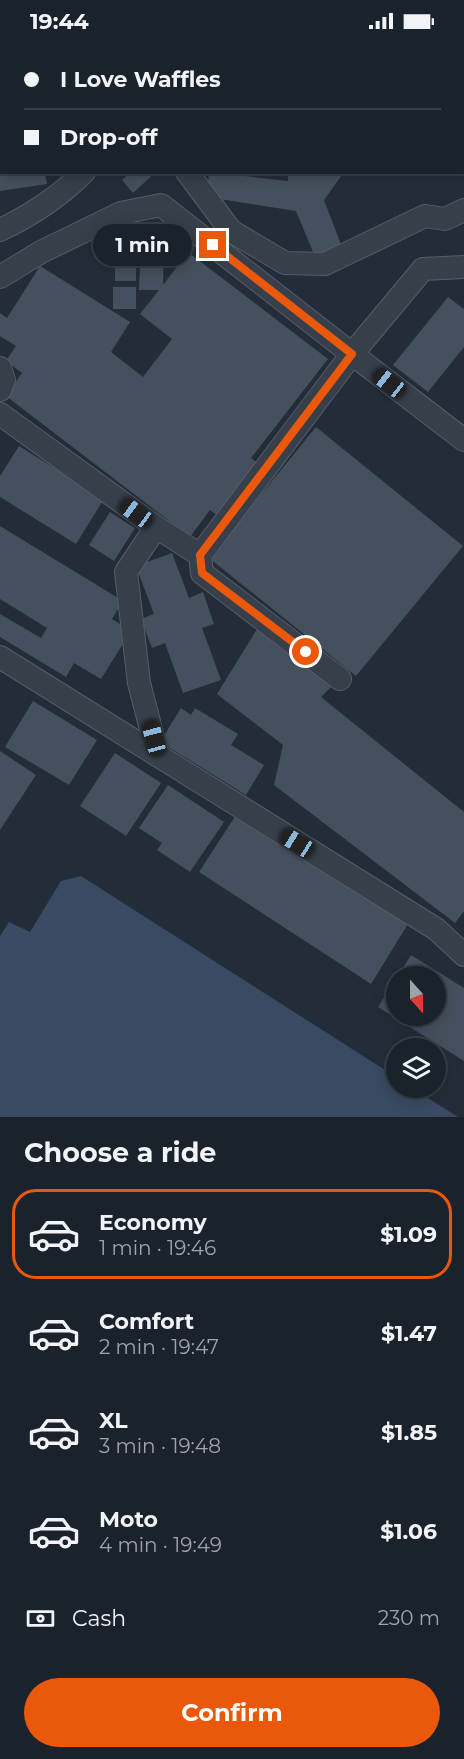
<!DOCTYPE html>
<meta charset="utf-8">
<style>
:root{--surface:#1a222b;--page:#232a33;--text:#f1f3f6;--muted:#9fa4a9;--line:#383f47;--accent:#ea580c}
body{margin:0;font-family:Montserrat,sans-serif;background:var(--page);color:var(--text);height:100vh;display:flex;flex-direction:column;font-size:22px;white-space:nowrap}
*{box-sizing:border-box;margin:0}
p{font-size:20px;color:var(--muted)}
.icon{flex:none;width:33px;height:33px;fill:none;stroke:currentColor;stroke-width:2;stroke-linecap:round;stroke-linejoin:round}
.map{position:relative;height:1075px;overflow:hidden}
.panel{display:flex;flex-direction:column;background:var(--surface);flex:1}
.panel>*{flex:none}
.banner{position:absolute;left:0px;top:0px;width:465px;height:132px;box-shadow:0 3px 15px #0003,0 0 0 2px var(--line);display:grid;align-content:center;height:132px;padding:0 24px;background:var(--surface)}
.needle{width:39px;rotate:159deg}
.fabs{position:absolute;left:386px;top:924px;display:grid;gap:12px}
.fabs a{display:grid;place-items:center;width:60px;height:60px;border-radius:50%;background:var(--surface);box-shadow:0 3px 15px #0003,0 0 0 2px var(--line);font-size:30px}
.end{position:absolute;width:27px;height:27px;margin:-14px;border:8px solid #ea580c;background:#fff;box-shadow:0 0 0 3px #fff}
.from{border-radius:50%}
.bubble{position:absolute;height:42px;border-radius:21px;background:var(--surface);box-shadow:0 3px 15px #0003,0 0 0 2px var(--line);font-size:20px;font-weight:700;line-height:42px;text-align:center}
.car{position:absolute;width:18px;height:36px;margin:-18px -9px;border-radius:8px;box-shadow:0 0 4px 2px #0007;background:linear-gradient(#222 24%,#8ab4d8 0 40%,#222 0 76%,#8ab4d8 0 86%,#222 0)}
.banner b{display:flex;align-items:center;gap:21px;height:57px;font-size:22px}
.banner b+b{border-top:2px solid var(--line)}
.banner i{width:15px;height:15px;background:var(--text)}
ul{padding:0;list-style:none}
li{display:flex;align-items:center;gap:18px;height:90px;margin:0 12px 9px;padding:0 12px;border:3px solid transparent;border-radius:24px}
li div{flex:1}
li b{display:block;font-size:22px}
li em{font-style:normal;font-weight:700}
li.current{border-color:var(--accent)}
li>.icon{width:54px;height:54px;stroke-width:1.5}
h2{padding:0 24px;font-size:27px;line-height:72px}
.pay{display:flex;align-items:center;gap:15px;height:66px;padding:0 24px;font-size:22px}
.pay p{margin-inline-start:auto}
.button{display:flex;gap:12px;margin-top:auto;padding:12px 24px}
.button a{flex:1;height:69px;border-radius:36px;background:var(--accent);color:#fff;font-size:24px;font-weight:700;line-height:69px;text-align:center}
.status{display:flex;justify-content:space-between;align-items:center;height:42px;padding:0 30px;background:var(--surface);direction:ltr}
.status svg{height:16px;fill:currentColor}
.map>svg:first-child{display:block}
</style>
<div class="status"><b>19:44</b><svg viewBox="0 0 49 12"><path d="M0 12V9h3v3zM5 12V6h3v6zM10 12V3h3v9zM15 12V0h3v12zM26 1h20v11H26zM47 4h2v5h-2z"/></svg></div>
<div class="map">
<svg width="464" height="1075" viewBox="0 0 464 1075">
<rect width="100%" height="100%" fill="#232d39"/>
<path fill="#394a62" d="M81 834 396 1035V1046H412L458 1075H0V894L9 880 30 890 61 839Z"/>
<path fill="#45505e" d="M0 130H45L47 142 0 149Z
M131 130H156L133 151 122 138Z
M209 130 288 139V131L291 130H312L313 133 315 130H344L324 158 342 205 316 217 296 169 207 155Z
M115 200H136V239H115Z
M141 200 164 201 163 243 188 210 328 317 251 416 262 424 222 477 210 468 190 495 6 354 22 331 6 319 16 304 0 294V271L7 276 40 224 130 280 111 310 143 335 172 297 140 272 159 248H139Z
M113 245H136V267H113Z
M448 255 464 267V305L428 350 393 323Z
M316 385 463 504 356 634 209 516Z
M19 404 104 457 76 502 0 455V434Z
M110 470 135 486 114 519 89 503Z
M0 484 123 559 112 577 131 589 101 637 74 621 66 635 0 595V572L41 596 47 586 0 557Z
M172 511 189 556 203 550 214 582 202 586 221 638 183 651 165 601 152 606 141 577 154 572 136 524Z
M257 587 333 643 321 655 464 770V869L455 881 274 743 283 703 217 652Z
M33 659 97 698 69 743 5 705Z
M181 666 191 673 195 666 238 692 231 703 264 723 246 753 160 700Z
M0 709 36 733 0 788Z
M115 711 161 741 126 794 80 764Z
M168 743 224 780 190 830 157 808 162 801 139 786Z
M236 773 408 882 371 942 199 830Z
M411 913 464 946V1019L378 965 396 937V974H435V934H398Z"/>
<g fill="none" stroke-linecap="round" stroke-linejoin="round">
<defs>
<path id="minor" d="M204 2 205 0
M187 130 231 189 285 221 325 222 425 174 445 177 464 168
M0 188C32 173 59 155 84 130
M464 225 423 227 352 312 464 398
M0 235 41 210 121 171 161 163 352 312 200 513 156 485 0 372
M0 326 4 338 0 348
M156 485 126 530 139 641 158 714
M200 513 202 531 340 637
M0 615 436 887 464 913"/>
<path id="major" d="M38 2 47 0
M0 8H2"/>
</defs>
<use href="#minor" stroke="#555d68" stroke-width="24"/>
<use href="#major" stroke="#404853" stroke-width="30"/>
<use href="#minor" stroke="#373f4a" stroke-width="22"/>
<use href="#major" stroke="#555e6a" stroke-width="28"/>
</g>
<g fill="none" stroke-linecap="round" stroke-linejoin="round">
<path stroke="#ea580c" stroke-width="8" d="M213 203 352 312 200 513 202 531 306 610"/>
</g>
</svg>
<div class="fabs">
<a><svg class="needle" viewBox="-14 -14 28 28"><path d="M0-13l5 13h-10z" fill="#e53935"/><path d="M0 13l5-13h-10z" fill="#9fa4a9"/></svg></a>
<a><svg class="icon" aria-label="layers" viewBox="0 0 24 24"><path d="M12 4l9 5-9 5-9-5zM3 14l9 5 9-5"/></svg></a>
</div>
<i class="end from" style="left:306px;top:610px"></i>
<i class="end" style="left:213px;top:203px"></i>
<div class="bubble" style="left:93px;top:182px;width:99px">1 min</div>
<i class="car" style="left:389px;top:341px;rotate:308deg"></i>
<i class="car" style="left:136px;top:471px;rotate:306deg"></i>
<i class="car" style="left:154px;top:696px;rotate:345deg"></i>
<i class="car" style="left:297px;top:801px;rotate:302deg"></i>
<div class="banner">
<b><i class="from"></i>I Love Waffles</b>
<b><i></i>Drop-off</b>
</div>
</div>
<section class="panel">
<h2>Choose a ride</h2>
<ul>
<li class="current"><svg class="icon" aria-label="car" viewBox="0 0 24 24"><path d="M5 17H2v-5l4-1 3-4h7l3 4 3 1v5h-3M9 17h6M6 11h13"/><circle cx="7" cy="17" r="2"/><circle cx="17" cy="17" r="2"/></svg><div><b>Economy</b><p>1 min · 19:46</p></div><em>$1.09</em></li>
<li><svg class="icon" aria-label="car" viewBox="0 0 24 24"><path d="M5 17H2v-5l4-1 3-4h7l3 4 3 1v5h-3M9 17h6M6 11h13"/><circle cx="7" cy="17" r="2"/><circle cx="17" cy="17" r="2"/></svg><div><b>Comfort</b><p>2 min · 19:47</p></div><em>$1.47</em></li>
<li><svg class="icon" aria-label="car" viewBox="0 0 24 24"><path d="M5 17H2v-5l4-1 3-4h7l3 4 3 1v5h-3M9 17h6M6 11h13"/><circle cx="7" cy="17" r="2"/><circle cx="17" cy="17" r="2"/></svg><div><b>XL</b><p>3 min · 19:48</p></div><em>$1.85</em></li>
<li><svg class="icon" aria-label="car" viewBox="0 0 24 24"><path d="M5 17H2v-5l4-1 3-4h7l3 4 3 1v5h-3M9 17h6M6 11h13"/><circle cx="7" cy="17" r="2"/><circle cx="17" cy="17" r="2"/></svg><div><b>Moto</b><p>4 min · 19:49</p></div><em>$1.06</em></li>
</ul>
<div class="pay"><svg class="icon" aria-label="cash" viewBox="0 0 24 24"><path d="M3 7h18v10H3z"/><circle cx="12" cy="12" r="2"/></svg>Cash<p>230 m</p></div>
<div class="button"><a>Confirm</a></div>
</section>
